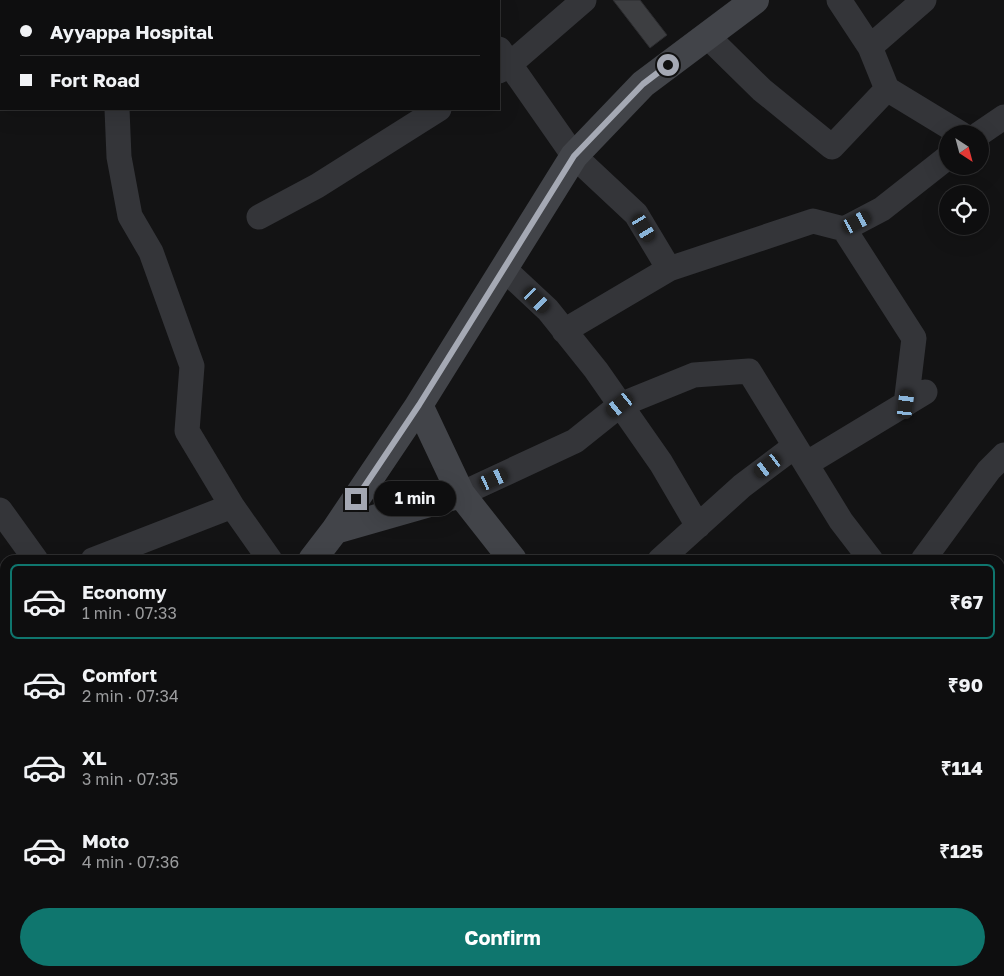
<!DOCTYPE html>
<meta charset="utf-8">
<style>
:root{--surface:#0e0e0f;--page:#171718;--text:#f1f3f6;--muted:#9b9c9e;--line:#2e2e2f;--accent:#0f766e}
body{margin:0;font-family:"Golos Text",sans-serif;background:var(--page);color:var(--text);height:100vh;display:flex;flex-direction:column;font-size:19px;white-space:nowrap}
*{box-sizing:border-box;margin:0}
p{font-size:16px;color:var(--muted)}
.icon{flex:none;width:28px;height:28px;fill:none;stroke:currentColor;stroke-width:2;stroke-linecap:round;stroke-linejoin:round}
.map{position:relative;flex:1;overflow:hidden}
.panel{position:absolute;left:0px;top:555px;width:1005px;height:421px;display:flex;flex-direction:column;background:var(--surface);border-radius:15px 15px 0 0;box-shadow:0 5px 20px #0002,0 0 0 1px var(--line)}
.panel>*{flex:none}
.guide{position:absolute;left:0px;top:0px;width:500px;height:110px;box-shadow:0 5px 20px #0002,0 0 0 1px var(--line);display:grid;align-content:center;height:110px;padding:0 20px;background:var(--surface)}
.needle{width:32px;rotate:144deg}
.controls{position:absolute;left:939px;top:125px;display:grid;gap:10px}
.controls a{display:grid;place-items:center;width:50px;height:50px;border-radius:50%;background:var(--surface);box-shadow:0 5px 20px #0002,0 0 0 1px var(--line);font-size:25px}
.end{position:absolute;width:22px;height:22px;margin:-11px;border:6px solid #a5a9b4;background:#111;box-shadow:0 0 0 2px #111}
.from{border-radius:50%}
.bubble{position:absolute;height:35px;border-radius:18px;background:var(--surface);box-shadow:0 5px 20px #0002,0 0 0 1px var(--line);font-size:16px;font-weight:700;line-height:35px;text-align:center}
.car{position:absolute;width:15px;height:30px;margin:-15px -8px;border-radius:6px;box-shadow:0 0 4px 1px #0007;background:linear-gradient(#222 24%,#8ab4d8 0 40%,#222 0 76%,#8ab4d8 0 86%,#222 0)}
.guide b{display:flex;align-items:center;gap:18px;height:48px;font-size:19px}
.guide b+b{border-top:1px solid var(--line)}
.guide i{width:12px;height:12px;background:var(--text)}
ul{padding:9px 0 0;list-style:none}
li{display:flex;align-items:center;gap:15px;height:75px;margin:0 10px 8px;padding:0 10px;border:2px solid transparent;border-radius:8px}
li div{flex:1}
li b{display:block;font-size:19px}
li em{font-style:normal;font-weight:700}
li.current{border-color:var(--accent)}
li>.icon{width:45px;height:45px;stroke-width:1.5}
.action{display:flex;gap:10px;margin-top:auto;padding:10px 20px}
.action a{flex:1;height:58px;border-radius:30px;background:var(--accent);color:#fff;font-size:20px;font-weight:700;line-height:58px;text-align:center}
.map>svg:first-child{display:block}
</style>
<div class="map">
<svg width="1004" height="976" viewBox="0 0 1004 976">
<rect width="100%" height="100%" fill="#131314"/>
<path fill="#3d3e41" stroke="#2d2d30" d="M613 0H640L667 35 650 48Z"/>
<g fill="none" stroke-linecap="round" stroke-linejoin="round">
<path stroke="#343539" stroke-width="25" d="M72 0V1
M218 0 221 1
M463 0 464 1
M839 0 870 47 887 89 961 134
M241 1 243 0
M707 36 762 90 832 147 887 89
M870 47 924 0
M499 49 574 156 636 214 669 269
M499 71 510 64 584 0
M117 109 119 157 130 216 151 252 192 366 187 431 232 506 270 560
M979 134 1004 117
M259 217 317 186 439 109
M844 229 914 338 906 404
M504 269 548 310 596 370 661 463 698 526
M564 331 669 269 813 221 844 229 882 209 948 157
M806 464 925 392
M461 494 575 441 620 405 694 375 749 371 841 521 871 560
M0 510 36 560
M93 560 232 506
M660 560 742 486 795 446
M923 560 989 470 1004 455
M1000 586 1004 578
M217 971 220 976
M606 971 611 976
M160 976 169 971
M441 976 448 971"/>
<path stroke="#424449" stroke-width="28" d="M419 405 461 494 513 560
M335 530 461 494
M312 560 335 530 419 405 574 156 643 84 755 0
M1000 642H1004
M0 831 5 828
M1000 934 1004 926
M842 971 843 976
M979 976 981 971"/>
</g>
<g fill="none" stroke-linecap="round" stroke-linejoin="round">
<path stroke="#a5a9b4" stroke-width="6" d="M356 499 419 405 574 156 643 84 668 65"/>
</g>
</svg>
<div class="controls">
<a><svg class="needle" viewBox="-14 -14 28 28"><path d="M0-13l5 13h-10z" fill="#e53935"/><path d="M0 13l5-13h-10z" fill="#9b9c9e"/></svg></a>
<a><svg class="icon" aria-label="locate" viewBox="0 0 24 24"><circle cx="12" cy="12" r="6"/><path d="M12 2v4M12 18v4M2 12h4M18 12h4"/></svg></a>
</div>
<i class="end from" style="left:668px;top:65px"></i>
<i class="end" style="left:356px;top:499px"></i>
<div class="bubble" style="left:374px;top:481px;width:82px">1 min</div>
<i class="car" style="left:857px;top:222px;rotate:62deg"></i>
<i class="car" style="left:644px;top:228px;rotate:149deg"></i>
<i class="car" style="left:537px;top:300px;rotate:134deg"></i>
<i class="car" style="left:906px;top:404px;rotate:7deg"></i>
<i class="car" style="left:620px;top:405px;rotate:231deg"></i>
<i class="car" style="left:768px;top:466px;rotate:233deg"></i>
<i class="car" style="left:494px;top:479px;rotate:65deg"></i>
<div class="guide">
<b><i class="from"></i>Ayyappa Hospital</b>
<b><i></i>Fort Road</b>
</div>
<section class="panel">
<ul>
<li class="current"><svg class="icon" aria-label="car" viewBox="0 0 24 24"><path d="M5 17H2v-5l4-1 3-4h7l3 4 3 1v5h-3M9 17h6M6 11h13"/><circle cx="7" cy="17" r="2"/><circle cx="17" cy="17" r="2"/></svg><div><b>Economy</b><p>1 min · 07:33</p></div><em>₹67</em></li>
<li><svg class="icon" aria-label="car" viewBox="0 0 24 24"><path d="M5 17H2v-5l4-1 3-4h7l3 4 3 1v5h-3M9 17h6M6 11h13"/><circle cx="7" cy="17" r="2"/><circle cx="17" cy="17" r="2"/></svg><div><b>Comfort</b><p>2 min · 07:34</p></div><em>₹90</em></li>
<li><svg class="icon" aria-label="car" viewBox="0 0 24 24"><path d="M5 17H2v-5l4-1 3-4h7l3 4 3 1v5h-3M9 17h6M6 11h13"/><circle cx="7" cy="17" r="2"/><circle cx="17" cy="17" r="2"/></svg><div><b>XL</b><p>3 min · 07:35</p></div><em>₹114</em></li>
<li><svg class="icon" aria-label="car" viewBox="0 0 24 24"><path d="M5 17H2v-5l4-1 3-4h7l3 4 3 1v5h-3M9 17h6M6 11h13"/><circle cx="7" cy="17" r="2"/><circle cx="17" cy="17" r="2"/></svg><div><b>Moto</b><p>4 min · 07:36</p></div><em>₹125</em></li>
</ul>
<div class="action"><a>Confirm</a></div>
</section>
</div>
